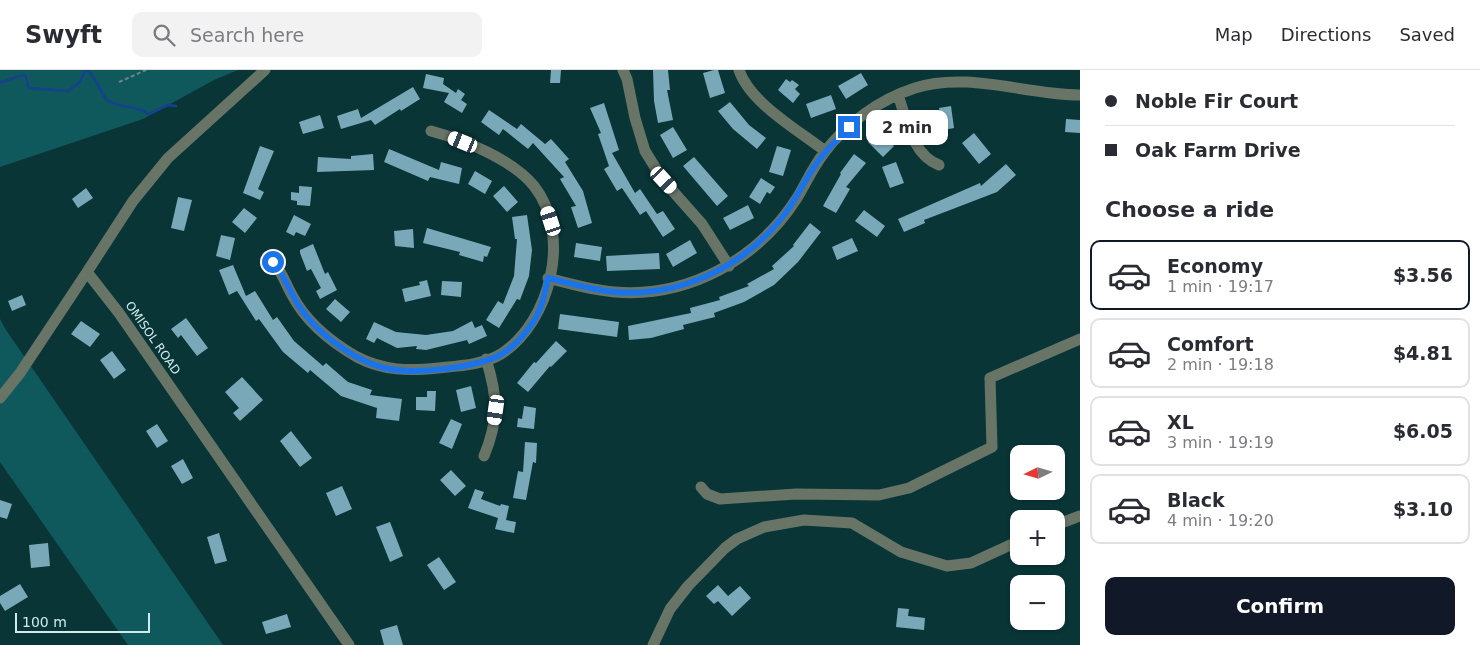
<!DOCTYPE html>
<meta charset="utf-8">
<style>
:root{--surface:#fff;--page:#f2f2f3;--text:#2b2b33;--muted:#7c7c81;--line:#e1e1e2;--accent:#111827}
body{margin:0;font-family:"DejaVu Sans",sans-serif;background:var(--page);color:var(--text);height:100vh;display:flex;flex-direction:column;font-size:19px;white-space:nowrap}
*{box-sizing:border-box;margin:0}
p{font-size:16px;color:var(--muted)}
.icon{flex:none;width:28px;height:28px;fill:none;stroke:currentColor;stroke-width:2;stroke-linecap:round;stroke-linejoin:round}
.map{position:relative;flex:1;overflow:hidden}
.panel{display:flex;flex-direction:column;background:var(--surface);width:400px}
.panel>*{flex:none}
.banner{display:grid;align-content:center;height:110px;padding:0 25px;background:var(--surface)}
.needle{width:32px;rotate:265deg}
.tools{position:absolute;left:1010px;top:375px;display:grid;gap:10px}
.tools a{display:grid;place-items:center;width:55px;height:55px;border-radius:10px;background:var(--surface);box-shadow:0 1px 4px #0004;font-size:25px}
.scale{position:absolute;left:15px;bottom:12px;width:135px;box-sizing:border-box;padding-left:5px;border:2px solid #cfeaec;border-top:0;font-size:14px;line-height:18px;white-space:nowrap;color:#cfeaec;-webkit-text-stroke:4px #093537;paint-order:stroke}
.end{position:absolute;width:22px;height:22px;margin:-11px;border:6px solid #1a73e8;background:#fff;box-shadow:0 0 0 2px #fff}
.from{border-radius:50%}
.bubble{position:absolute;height:35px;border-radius:10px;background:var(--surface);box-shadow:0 1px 4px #0004;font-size:16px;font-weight:700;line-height:35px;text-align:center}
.car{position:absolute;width:15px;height:30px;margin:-15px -8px;border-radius:6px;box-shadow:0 0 4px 1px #0007;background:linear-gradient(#fff 24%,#345 0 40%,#fff 0 76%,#345 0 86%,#fff 0)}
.banner b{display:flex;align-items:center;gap:18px;height:48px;font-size:19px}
.banner b+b{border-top:1px solid var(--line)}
.banner i{width:12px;height:12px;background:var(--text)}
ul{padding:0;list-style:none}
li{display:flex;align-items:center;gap:15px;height:70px;margin:0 10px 8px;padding:0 15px;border:2px solid var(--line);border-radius:10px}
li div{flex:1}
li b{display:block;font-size:19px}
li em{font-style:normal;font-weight:700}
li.on{border-color:var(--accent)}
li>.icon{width:45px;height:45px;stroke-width:1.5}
h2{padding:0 25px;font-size:22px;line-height:60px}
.button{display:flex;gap:10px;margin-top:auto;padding:10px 25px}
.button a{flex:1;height:58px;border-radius:10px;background:var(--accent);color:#fff;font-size:20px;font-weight:700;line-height:58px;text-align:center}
header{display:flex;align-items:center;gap:30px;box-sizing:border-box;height:70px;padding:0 25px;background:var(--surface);border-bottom:1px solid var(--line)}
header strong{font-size:24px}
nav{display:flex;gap:28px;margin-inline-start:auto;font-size:18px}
.search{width:350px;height:45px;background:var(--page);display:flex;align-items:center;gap:12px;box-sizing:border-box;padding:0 18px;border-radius:10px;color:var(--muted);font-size:19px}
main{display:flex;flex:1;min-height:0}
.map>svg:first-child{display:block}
</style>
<header>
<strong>Swyft</strong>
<div class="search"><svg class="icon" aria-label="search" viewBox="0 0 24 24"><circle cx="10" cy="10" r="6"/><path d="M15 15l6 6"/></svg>Search here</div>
<nav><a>Map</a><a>Directions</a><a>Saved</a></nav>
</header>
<main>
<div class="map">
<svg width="1080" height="575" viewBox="0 0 1080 575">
<rect width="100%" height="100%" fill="#093537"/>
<path fill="#0f595d" d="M0 0H238L214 10 143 49 0 97Z
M0 249 6 260 223 575H128L0 392Z"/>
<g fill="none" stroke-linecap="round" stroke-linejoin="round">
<path stroke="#15418f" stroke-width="2.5" d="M0 12C10 11 15 6 25 5L29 18 68 21 80 12 85 1H88C96 8 104 28 107 30 120 39 137 35 149 44L168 35 176 36"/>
</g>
<path fill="#79a9b9" d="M551 0H561L560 13H550Z
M653 0H668L670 20H667L673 50 658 53 654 31Z
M714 0H718L725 23 710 28 703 3Z
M861 3 868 15 846 29 838 16Z
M426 4 444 8 443 14 456 23 458 19 465 24 461 30 467 34 462 43 444 32 449 23 423 18Z
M786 9 790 12 792 10 799 15 795 19 800 24 793 33 778 20Z
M413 17 420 29 401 41 400 39 375 55 371 50 341 59 337 46 358 39 361 48Z
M831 25 836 39 811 48 806 34Z
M730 32 749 55 766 68 757 79 733 59 718 41Z
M604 33 619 80 612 83 635 123 640 119 657 144 663 141 675 159 663 167 646 141 640 145 622 118 617 121 604 99 609 96 598 64 601 63 590 38Z
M951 36 954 58 938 61 937 53 941 52 939 38Z
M489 40 517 59 521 54 545 74 551 69 569 89 565 92 583 121 592 153 578 158 571 137 576 136 560 109 564 107 533 73 528 79 503 59 499 65 481 52Z
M320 45 324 58 303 64 299 52Z
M1066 49 1080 50V63L1065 62Z
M673 57 687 80 673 88 660 65Z
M878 61 894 76 883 87 868 72Z
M974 63 991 84 979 94 962 73Z
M260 76 274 81 258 119 264 122 260 130 243 123Z
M777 76 791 80 783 106 769 102Z
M389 79 439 100 441 92 462 98 459 114 430 107 428 111 384 92Z
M373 84 374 100 317 102 318 87 351 89V86Z
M854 84 866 93 846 117 850 119 836 143 823 136 841 104 840 103Z
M694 87 728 126 717 136 683 96Z
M896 92 904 113 890 118 882 97Z
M1006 94 1016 105 997 122 924 150 925 153 904 162 898 149 980 113 981 116Z
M475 101 492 111 485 124 468 114Z
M761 108 775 117 770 124 767 122 760 134 749 127Z
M299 116 312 117 310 136 297 135V131L291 130V122L299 123Z
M504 116 518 132 507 142 493 126Z
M86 118 93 128 78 138 72 129Z
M178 127 192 130 184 161 171 158Z
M748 135 754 148 730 160 723 148Z
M244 138 257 148 245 163 232 152Z
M864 140 885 156 877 167 855 151Z
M294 145 311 154 305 166 296 162 294 166 286 162Z
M527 145 532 180 529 206 520 230 517 229 499 258 486 250 498 231 503 234 514 206 517 169H515L512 147Z
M810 153 821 162 798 192 774 215 744 232 714 243 715 247 683 255 684 259 651 268 629 270 628 256 691 243 690 238 720 230 719 227 749 216 747 214 774 199 772 196 794 176 793 175Z
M427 158 491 177 487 187 484 186 483 192 459 185 460 182 423 173Z
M413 159 414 178 395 176 394 161Z
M221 165 235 168 230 190 216 186Z
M852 168 858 181 837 190 832 177Z
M690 170 697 183 673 197 666 184Z
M576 173 602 177 600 191 574 187Z
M313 174 325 204 328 202 337 220 320 229 316 221 321 218 311 199 307 201 300 183V180Z
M659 183 660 199 607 201 606 186Z
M233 195 246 226 255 221 273 250 277 247 294 271 323 296 326 293 348 312 372 320 370 325 402 329 399 351 376 348 377 338 341 326 310 300 308 303 283 282 259 249 256 251 237 221 229 225 219 200Z
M427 210 431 226 405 232 402 219 420 215 419 212Z
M442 211 462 212 461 227 441 225Z
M22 225 26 235 12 241 8 231Z
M335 229 350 242 341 252 326 239Z
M560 244 619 252 617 267 558 259Z
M186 248 208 278 197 286 181 265 178 268 171 259Z
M81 251 100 264 90 277 71 264Z
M472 251 475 258 482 255 487 266 469 274 467 270 426 280 416 279 417 276 397 278 377 268 374 273 366 269 374 252 396 262 426 265 453 261Z
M556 271 567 281 551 297 550 296 528 322 517 313 534 292 536 293Z
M112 281 126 300 114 309 100 290Z
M242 307 263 330 240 351 233 343 239 338 225 322Z
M471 316 476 338 461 342 456 320Z
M427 321H436L435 341 416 340V327H427Z
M524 336 536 338 534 359 517 357 518 348 522 349Z
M451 349 462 354 452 379 439 373Z
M157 354 168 371 157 378 146 361Z
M291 361 312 388 300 397 280 371Z
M525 372 537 373 536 393 533 392 526 430 513 428 518 401 523 402Z
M183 389 193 408 182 414 171 396Z
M451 400 466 416 455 426 440 410Z
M342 416 352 439 336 446 326 423Z
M475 419 484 422 481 429 500 436 501 434 509 436 506 450 516 452 514 463 495 459 498 448 468 438Z
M0 430 12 434 7 449 0 447Z
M390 452 403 486 390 492 376 457Z
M219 463 227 491 215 494 207 467Z
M48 473 50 496 31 498 29 475Z
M439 487 456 512 444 520 427 495Z
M20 514 28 527 5 541 0 533V526Z
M718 515 728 526 740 516 751 528 732 546 718 531 714 534 706 526Z
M898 538 909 539 908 546 925 548 924 560 896 557Z
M287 544 291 557 266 564 262 552Z
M397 555 403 575H384L380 560Z"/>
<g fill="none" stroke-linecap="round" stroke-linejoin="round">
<path stroke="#64888a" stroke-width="2" stroke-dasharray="4 2.5" stroke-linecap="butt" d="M119 12 146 0"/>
<path stroke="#687466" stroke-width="11" d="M265 0 168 88 133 131 87 202 119 243 349 575
M623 0 627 9 635 48 645 81 663 110 702 154 729 196
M739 0C750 33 798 60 825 81
M898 25C907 50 912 85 939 95
M268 188C281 198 284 211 292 225 306 252 331 272 357 287 384 301 409 301 438 298 458 296 483 295 501 284 551 252 572 164 534 116 512 89 464 70 431 61
M548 208C570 214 592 220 615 222 689 228 758 189 797 128 806 113 813 97 824 83 846 53 881 29 915 18 968 1 1026 25 1080 25
M0 328 20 303 87 202
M484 386C499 350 498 327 486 289
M701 417 707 424 720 429 796 424 879 425 909 418 992 377 990 308 1080 269
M1056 455 1080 446
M653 575 670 539 688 516 725 478 737 469 764 457 804 450 852 453 901 482 947 496 971 493 1019 471"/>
</g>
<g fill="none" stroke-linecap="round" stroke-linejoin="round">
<path stroke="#1a73e8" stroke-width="6" d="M273 192C282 202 286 213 292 224 300 240 312 254 325 265 343 280 364 293 385 298 414 305 471 298 498 286 512 279 525 264 533 252 542 239 545 223 548 208 570 213 593 220 615 222 681 227 744 197 784 145 796 130 803 113 814 97 824 82 836 70 849 57"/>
</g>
<g text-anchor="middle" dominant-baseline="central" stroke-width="5" stroke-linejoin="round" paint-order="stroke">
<g font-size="12" fill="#cfeaec" stroke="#093537">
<text transform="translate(153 268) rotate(55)">OMISOL ROAD</text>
</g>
</g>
</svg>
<div class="tools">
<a><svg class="needle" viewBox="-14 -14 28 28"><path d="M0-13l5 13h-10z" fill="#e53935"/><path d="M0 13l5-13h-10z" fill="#7c7c81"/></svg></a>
<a>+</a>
<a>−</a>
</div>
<div class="scale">100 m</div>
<i class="end from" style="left:273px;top:192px"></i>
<i class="end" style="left:849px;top:57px"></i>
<div class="bubble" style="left:866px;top:40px;width:82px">2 min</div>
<i class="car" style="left:463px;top:72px;rotate:292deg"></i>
<i class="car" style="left:664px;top:110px;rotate:137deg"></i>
<i class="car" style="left:551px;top:151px;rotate:342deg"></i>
<i class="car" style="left:496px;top:340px;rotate:188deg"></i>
</div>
<section class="panel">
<div class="banner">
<b><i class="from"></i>Noble Fir Court</b>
<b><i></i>Oak Farm Drive</b>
</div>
<h2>Choose a ride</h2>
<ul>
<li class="on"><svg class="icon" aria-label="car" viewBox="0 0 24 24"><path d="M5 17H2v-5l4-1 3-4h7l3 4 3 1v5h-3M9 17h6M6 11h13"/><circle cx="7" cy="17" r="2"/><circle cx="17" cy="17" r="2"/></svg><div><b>Economy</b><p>1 min · 19:17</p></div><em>$3.56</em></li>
<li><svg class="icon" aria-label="car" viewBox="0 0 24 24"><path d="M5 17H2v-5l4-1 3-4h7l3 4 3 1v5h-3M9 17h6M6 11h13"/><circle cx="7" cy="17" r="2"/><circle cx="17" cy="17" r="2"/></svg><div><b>Comfort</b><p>2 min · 19:18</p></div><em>$4.81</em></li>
<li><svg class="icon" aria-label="car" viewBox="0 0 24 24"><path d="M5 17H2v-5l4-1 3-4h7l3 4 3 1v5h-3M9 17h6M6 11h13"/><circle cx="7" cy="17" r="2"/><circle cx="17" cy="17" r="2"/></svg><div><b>XL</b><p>3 min · 19:19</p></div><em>$6.05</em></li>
<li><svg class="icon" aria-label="car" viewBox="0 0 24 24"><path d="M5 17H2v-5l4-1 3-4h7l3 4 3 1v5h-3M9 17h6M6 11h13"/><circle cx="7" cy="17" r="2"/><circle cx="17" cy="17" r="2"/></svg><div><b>Black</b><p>4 min · 19:20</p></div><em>$3.10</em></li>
</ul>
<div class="button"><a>Confirm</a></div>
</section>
</main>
